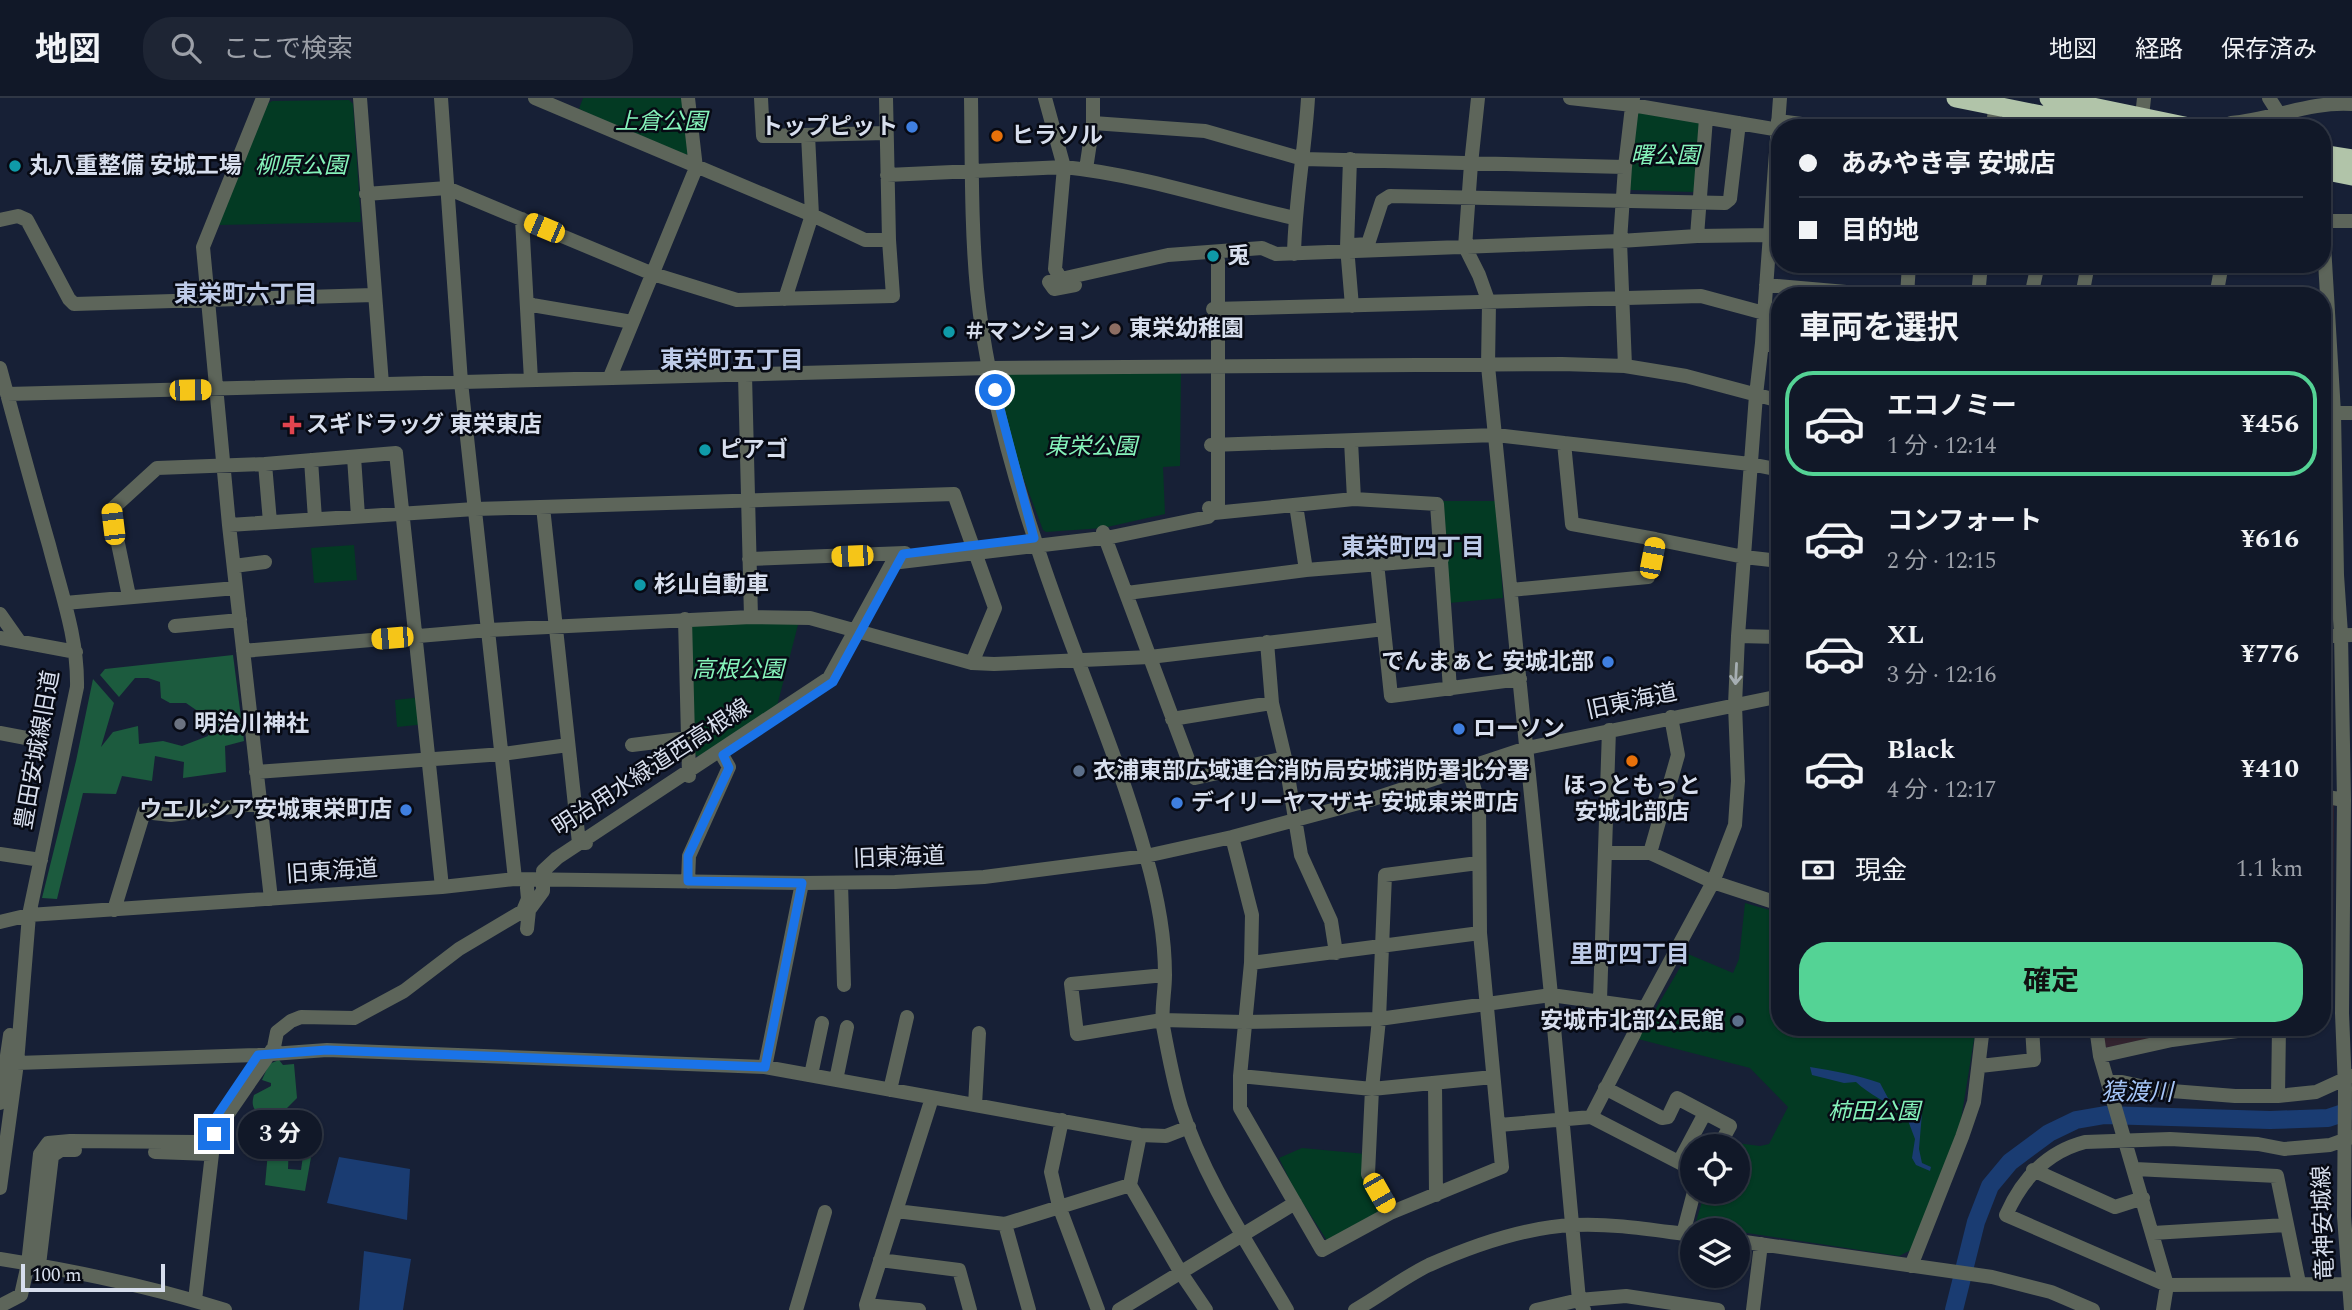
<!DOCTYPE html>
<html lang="ja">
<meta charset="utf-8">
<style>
:root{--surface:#111828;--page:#1e2534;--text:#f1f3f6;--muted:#9ca0a8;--line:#303745;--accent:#54d395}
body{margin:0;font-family:Spectral,"Noto Sans JP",serif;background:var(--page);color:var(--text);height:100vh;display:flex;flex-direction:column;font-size:26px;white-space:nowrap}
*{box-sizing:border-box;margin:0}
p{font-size:23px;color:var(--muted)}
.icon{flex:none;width:38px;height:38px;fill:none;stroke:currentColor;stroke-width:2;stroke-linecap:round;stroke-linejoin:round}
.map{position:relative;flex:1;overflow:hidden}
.side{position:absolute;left:1771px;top:189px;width:560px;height:749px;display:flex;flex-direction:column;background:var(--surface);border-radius:28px;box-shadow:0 2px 5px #0004,0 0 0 2px var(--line)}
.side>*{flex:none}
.top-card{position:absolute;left:1771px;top:21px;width:560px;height:154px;border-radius:28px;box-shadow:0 2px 5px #0004,0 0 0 2px var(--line);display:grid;align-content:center;height:154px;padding:0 28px;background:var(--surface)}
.controls{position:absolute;left:1680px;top:1036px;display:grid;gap:14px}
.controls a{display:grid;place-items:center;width:70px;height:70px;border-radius:50%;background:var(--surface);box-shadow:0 2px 5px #0004,0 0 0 2px var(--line);font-size:35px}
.scale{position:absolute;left:21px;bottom:18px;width:144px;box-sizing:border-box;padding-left:7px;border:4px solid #d7deed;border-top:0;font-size:19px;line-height:24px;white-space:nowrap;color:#d7deed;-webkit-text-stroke:5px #070a14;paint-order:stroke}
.end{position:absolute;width:32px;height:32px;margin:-16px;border:9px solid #1a73e8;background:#fff;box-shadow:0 0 0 4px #fff}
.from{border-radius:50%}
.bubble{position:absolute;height:49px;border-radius:24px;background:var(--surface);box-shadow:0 2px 5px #0004,0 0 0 2px var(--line);font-size:23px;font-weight:700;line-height:49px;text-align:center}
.car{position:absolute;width:21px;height:42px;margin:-21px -10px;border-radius:9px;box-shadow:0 0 5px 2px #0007;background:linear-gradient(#f5c518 24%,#345 0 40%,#f5c518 0 76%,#345 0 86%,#f5c518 0)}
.top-card b{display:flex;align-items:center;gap:24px;height:66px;font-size:26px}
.top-card b+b{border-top:2px solid var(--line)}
.top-card i{width:18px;height:18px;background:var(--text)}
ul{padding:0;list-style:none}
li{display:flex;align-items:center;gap:21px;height:105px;margin:0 14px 10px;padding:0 14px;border:4px solid transparent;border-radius:28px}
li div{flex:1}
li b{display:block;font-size:26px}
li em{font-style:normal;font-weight:700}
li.on{border-color:var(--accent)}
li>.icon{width:63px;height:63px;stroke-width:1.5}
h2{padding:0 28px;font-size:32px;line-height:84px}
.pay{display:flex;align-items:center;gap:18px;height:77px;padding:0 28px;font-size:26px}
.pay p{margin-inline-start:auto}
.action{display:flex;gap:14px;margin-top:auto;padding:14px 28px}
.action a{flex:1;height:80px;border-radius:28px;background:var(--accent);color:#111;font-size:28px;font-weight:700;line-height:80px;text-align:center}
header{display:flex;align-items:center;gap:42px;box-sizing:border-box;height:98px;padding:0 35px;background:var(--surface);border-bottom:2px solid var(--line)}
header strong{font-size:33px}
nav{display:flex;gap:38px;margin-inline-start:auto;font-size:24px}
.search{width:490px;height:63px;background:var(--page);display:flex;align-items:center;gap:18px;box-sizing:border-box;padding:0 24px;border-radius:28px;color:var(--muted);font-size:26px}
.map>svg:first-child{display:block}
</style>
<header>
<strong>地図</strong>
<div class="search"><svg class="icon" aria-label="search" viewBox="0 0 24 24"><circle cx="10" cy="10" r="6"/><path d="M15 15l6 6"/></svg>ここで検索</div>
<nav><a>地図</a><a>経路</a><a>保存済み</a></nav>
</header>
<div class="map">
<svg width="2352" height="1212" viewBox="0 0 2352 1212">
<rect width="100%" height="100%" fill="#172036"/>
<path fill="#32232f" d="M2322 704 2334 706 2333 850H2322Z
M2101 929H2190V932L2104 950Z"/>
<path fill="#033a23" d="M583 0H683L689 55 683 59 579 11Z
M349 2 353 6 361 124 217 127 267 6 272 3Z
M1638 14 1699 24 1696 90 1693 94 1631 92 1628 88Z
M994 274H1181L1180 368 1163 369 1165 416 1103 430 1046 434 1043 432 1014 355Z
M1440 403H1496L1503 500 1449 505Z
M354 447 357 482 314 485 311 450Z
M799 523 777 608 700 660 693 655 689 531 693 526Z
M423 599 426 626 397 629 395 602Z
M1745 805 1780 815V929H1976L1960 1028 1911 1152 1899 1158 1695 1127 1705 1094H1738L1736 1045 1760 1048 1769 1046 1788 1009 1750 970 1638 941 1688 856 1733 875 1739 861Z
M1302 1050 1366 1056 1384 1116 1328 1144 1295 1093 1279 1060Z"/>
<path fill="#1c5b3e" d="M233 557 244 643 225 648 226 674 183 680 184 664 155 658 152 683 122 678 116 696 83 695 57 801 42 800 76 663 93 581 114 605 101 649 113 634 138 628 139 646 163 643 182 648 208 638 212 623 186 605H170L161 600 160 584 148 580H135L119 599 100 577 105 571Z
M279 962 283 967 294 966 297 1000 287 1010C289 1031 289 1050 288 1071L301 1072 306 1037 302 1028 313 1020 315 1022 313 1048 305 1093 265 1087 269 1043 261 1041V1018C253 1011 251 1007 254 997L271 988V985L262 982 269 966Z"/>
<path fill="#1a3c72" d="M1810 969C1834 973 1858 977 1880 985L1888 1000 1909 1011 1917 1010 1922 1015 1919 1051 1922 1065 1931 1069 1930 1073 1916 1067 1912 1060 1915 1041 1904 1012C1887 1006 1869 996 1856 984L1844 985 1812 977Z
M339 1059 410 1071 407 1122 327 1105Z
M364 1153 411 1161 403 1212H359Z"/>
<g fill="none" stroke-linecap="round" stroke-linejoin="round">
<path stroke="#1a3c72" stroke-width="18" d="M1954 1212 1976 1124 1990 1088 2010 1064 2049 1035 2076 1022 2105 1017 2270 1022 2328 1020 2352 1012"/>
<path stroke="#5d655a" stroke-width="14" d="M263 0 203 149 229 427 271 801
M360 0 382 286
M441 0 461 284 515 781
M535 0 812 117 865 142H889
M761 0 763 38 886 35
M971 0C972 63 971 128 977 191 985 271 1009 363 1034 439 1068 547 1116 649 1146 758 1157 796 1165 837 1165 877 1165 894 1161 911 1163 928 1168 955 1173 982 1181 1009 1204 1081 1249 1147 1287 1212
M1045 0 1064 69 1055 171 1061 181 1168 157 1262 150 1276 156 1620 143 1697 138 1769 137 1780 135
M1478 0 1471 66 1465 149 1479 177 1489 205 1488 268 1551 897 1579 1202 1584 1212
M1570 0 1632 7 1780 32
M2269 0 2288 30
M2142 19 2144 0
M1778 23 1833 30
M1093 25 1205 33 1303 61 1625 69
M2231 25C2271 22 2311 3 2352 6
M1993 30 1996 0
M1350 61 1347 149 1352 208
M1086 71 1093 25V0
M887 77 1064 69C1142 77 1218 103 1294 120
M366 96 447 90 653 176 737 202 893 198 889 142 886 0
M2322 113 2334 315 2337 477 2341 536 2344 702 2342 915 2345 990 2344 1118 2351 1212
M522 121 531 282
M0 122 18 118 27 122 69 201 74 206 374 197
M2322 123H2352
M1697 138 1706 20
M1353 147 1368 146 1382 103 1390 98 1725 105 1730 101 1739 25
M1294 156C1295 103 1305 52 1308 0
M1049 184 1054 191 1075 187
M1766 187 1892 198
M1907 198 1909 166
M1978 198 1981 166
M2031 198 2038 166
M2082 198 2088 166
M2216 198 2222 166
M785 201 812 117 808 37
M527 203 532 207 632 224
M1213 211 1701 198 1764 215
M1762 245 1780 0
M1625 268 1620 143 1625 69 1633 0
M0 270C16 329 32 388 49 447 61 494 78 540 77 589L29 817 17 965 0 1090
M745 277 751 519
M610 279 696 70 688 0
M7 296 990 270 1562 266 1625 268 1686 278 1780 303
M2334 315H2352
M1351 343 1354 401
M1211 347 1496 337 1564 345
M354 359 358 418
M311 362 315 421
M265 366 270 424
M1296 407 1306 472
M543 409 579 745H586
M1209 410 1214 415 1354 401 1437 406 1450 591
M229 427 475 411 954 396 995 510 972 565
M1103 434 1195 680 1285 660
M1655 441 1744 459 1780 463
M749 461 905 455
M1377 465 1391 598 1520 581
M234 468 265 464
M2322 475 2337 477
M1511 492 1648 479 1655 441 1572 426 1564 345 1750 366 1780 372
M1127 495 1306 472 1442 461
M129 498 111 412 157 370 265 366 396 355 442 789
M65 505 236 490
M0 516 19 543
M685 521 689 678
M175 528 240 522
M1738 538 1780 539
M2322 538 2352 537
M0 540 76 554
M1267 544 1272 605 1285 660 1301 757 1331 823 1336 855
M243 553 489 532 751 519 810 520 972 565 994 566 1150 559 1384 531
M1172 621 1272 605
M0 635 42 643
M632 647 688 640
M256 674 503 656 568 647
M2322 698 2344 702
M1232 739 1252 817 1251 865 1240 978V1010L1322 1152 1390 1115 1502 1069 1480 835 1479 707 1468 669
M1605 755H1650L1713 784 1774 804 1780 803
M1650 755 1678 657 1671 619
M0 756 41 762
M543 773 557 760 829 580 892 465 1111 439 1208 419 1218 409V162
M688 784 689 758 729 669 722 657
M841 785 844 887
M114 812 144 714 171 717 262 705
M0 824 29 817 442 789 515 781 802 785 895 784 984 779 1146 758 1232 739 1370 702 1527 650 1780 598
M527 831 529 812 543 793V782
M1251 865 1480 835
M1165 877 1071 886 1077 936 1162 922 1244 924 1379 921 1551 897 1645 910
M1600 902 1609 632
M2096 929 2100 958 2167 1187 2163 1212
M2100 958 2172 942 2266 929
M17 965 258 957 327 952 765 969 1140 1037 1166 1038 1189 1029
M1980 968 2034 962 2032 929
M765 969 802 785
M811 977 822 925
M1240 978 1372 991 1493 979
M836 982 847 929
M2109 984H2122L2159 992 2235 998H2278L2316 994 2351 978
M1435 986 1436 1097
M1605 990 1662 1020 1668 1019 1677 1000 1730 1028 1719 1048
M890 992 907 919
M2278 998 2279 929
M0 1005 10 937
M975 1007 979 935
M1591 1019 1634 936 1645 910 1713 784 1735 727 1738 683 1735 607 1738 538 1756 297 1762 245 1780 248
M1062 1022 1051 1074 1059 1108 1098 1212
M1499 1027 1591 1019 1692 1071
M1140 1037 1130 1087 1181 1175 1206 1212
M155 1054 211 1056
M1679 1064 1705 1015
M2135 1071 2277 1078 2299 1185
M2033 1072 2115 1109 2143 1100
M896 1113 1005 1126 1130 1087
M1390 1115 1368 1076 1372 991 1379 921 1385 777 1478 765
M1005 1126 1029 1212
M2153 1135 2286 1127
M1683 1136 1694 1094
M1738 1143 1992 1179 2051 1194 2093 1212
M0 1161C75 1173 153 1189 225 1212
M880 1162 959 1172 970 1212
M39 1167 52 1058 61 1052H75
M1911 1168 1962 1039 1974 1004 1983 929
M2350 1186 2167 1187 2006 1117C2022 1081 2046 1054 2085 1044L2170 1041 2258 1046 2284 1051 2330 1047 2352 1039
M195 1202 213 1047
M866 1207 919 1212
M0 1208 21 1197 28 1166 40 1056 48 1045 70 1043 198 1044 214 1036 274 949 277 934 291 923 301 919 354 920 404 893 459 851 523 813 528 801 527 790
M796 1212 825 1114
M867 1212 866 1207 932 1000
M1119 1212 1295 1105
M1355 1212C1380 1198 1404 1179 1429 1167 1474 1147 1525 1129 1574 1127 1613 1125 1653 1132 1692 1137
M1536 1212 1579 1202 1626 1198 1718 1212
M1753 1212 1761 1146"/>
<path stroke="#b1c4a9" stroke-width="19" d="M1956 0 2106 30
M2049 0 2194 30
M2322 56 2352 61
M2322 72 2352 78"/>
</g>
<defs><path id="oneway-shaft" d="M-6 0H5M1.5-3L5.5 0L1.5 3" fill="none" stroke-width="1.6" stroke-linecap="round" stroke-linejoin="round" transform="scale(1.75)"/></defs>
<use stroke="#a6aeb2" href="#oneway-shaft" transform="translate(1736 576) rotate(93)"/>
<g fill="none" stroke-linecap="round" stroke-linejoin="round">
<path stroke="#1a73e8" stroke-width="9" d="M214 1036 212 1025 258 957 327 952 765 969 802 785 688 783V758L729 670 723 657 833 584 903 456 1034 440 995 292"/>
</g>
<g fill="#3f7fe0" stroke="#070a14" stroke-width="2.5">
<circle cx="912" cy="29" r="7"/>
<circle cx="1608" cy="564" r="7"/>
<circle cx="1459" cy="631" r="7"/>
<circle cx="1177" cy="705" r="7"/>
<circle cx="406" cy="712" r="7"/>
</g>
<g fill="#e8710a" stroke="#070a14" stroke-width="2.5">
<circle cx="997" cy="38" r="7"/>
<circle cx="1632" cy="663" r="7"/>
</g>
<g fill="#0f9aa8" stroke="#070a14" stroke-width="2.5">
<circle cx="15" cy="68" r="7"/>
<circle cx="1213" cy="158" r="7"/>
<circle cx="949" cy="234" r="7"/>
<circle cx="705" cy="352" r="7"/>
<circle cx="640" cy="487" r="7"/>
</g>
<circle fill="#8d6e63" stroke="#070a14" stroke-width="2.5" cx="1115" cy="231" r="7"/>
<path fill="#e0444e" stroke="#070a14" stroke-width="2.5" d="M288.5 316.5h7v7h7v7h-7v7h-7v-7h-7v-7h7z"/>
<circle fill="#6b7280" stroke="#070a14" stroke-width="2.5" cx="180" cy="626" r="7"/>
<g fill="#5c6f8a" stroke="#070a14" stroke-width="2.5">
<circle cx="1079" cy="673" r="7"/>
<circle cx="1738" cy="923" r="7"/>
</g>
<g text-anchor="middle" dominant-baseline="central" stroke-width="5" stroke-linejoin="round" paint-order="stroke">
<g font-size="23" font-style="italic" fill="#85f3ba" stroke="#070a14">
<text x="661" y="24">上倉公園</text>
<text x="1665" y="58">曙公園</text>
<text x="301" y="68">柳原公園</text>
<text x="1091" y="349">東栄公園</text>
<text x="738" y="572">高根公園</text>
<text x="1874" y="1014">柿田公園</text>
</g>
<g font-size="23" font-weight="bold" fill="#d7deed" stroke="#070a14" text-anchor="start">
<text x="898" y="29" text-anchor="end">トップピット</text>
<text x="1011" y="38">ヒラソル</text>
<text x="29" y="68">丸八重整備 安城工場</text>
<text x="1227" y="158">兎</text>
<text x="1129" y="231">東栄幼稚園</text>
<text x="963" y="234">＃マンション</text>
<text x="306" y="327">スギドラッグ 東栄東店</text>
<text x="719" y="352">ピアゴ</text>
<text x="654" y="487">杉山自動車</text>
<text x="1594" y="564" text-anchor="end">でんまぁと 安城北部</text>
<text x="194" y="626">明治川神社</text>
<text x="1473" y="631">ローソン</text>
<text x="1093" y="673">衣浦東部広域連合消防局安城消防署北分署</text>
<text x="1632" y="688" text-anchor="middle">ほっともっと<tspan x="1632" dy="26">安城北部店</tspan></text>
<text x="1191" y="705">デイリーヤマザキ 安城東栄町店</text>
<text x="392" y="712" text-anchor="end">ウエルシア安城東栄町店</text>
<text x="1724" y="923" text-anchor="end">安城市北部公民館</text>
</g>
<g font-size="23" fill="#d7deed" stroke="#070a14">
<text transform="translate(1632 604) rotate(-12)">旧東海道</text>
<text transform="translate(38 652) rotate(-80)">豊田安城線旧道</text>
<text transform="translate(652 670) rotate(-33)">明治用水緑道西高根線</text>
<text transform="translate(899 760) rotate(-2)">旧東海道</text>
<text transform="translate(332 774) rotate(-4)">旧東海道</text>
<text transform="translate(2324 1125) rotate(-92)">竜神安城線</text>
</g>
<g font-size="24" font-weight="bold" fill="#becbe8" stroke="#070a14">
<text x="246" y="197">東栄町六丁目</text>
<text x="732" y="263">東栄町五丁目</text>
<text x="1413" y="450">東栄町四丁目</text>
<text x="1630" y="857">里町四丁目</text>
</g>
<g font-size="24" font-style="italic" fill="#a5c5f7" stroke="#070a14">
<text x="2137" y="995">猿渡川</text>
</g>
</g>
</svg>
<div class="controls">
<a><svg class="icon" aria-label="locate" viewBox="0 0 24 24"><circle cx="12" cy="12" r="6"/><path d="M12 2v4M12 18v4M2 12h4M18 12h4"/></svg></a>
<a><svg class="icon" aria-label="layers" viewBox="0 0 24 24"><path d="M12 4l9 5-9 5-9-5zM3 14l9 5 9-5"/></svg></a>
</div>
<div class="scale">100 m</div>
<i class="end from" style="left:995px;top:292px"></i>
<i class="end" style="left:214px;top:1036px"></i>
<div class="bubble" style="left:238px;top:1012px;width:84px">3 分</div>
<i class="car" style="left:544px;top:130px;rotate:293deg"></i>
<i class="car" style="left:190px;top:292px;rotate:89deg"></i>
<i class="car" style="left:113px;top:426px;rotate:353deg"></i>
<i class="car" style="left:852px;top:458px;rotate:268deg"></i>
<i class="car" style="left:1652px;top:460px;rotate:11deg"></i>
<i class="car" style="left:392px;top:540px;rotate:265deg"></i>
<i class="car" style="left:1379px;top:1095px;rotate:150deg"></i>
<div class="top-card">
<b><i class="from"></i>あみやき亭 安城店</b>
<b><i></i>目的地</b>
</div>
<section class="side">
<h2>車両を選択</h2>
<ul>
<li class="on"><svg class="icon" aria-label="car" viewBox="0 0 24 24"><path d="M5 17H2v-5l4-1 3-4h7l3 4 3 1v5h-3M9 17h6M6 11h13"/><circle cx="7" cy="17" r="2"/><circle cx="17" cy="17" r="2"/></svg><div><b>エコノミー</b><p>1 分 · 12:14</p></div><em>¥456</em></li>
<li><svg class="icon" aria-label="car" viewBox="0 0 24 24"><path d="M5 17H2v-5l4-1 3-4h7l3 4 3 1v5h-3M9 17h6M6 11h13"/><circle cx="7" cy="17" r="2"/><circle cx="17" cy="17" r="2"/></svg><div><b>コンフォート</b><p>2 分 · 12:15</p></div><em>¥616</em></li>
<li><svg class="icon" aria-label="car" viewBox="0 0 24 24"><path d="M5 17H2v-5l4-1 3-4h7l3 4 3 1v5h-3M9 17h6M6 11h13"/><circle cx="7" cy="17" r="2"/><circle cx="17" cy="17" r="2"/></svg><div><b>XL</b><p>3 分 · 12:16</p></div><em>¥776</em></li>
<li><svg class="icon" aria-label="car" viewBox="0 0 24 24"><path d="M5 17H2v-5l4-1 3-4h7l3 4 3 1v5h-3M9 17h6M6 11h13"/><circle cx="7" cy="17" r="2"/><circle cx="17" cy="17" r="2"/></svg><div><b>Black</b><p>4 分 · 12:17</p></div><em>¥410</em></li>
</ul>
<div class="pay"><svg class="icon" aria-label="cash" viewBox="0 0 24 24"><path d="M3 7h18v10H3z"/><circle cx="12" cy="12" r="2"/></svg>現金<p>1.1 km</p></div>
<div class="action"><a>確定</a></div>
</section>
</div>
